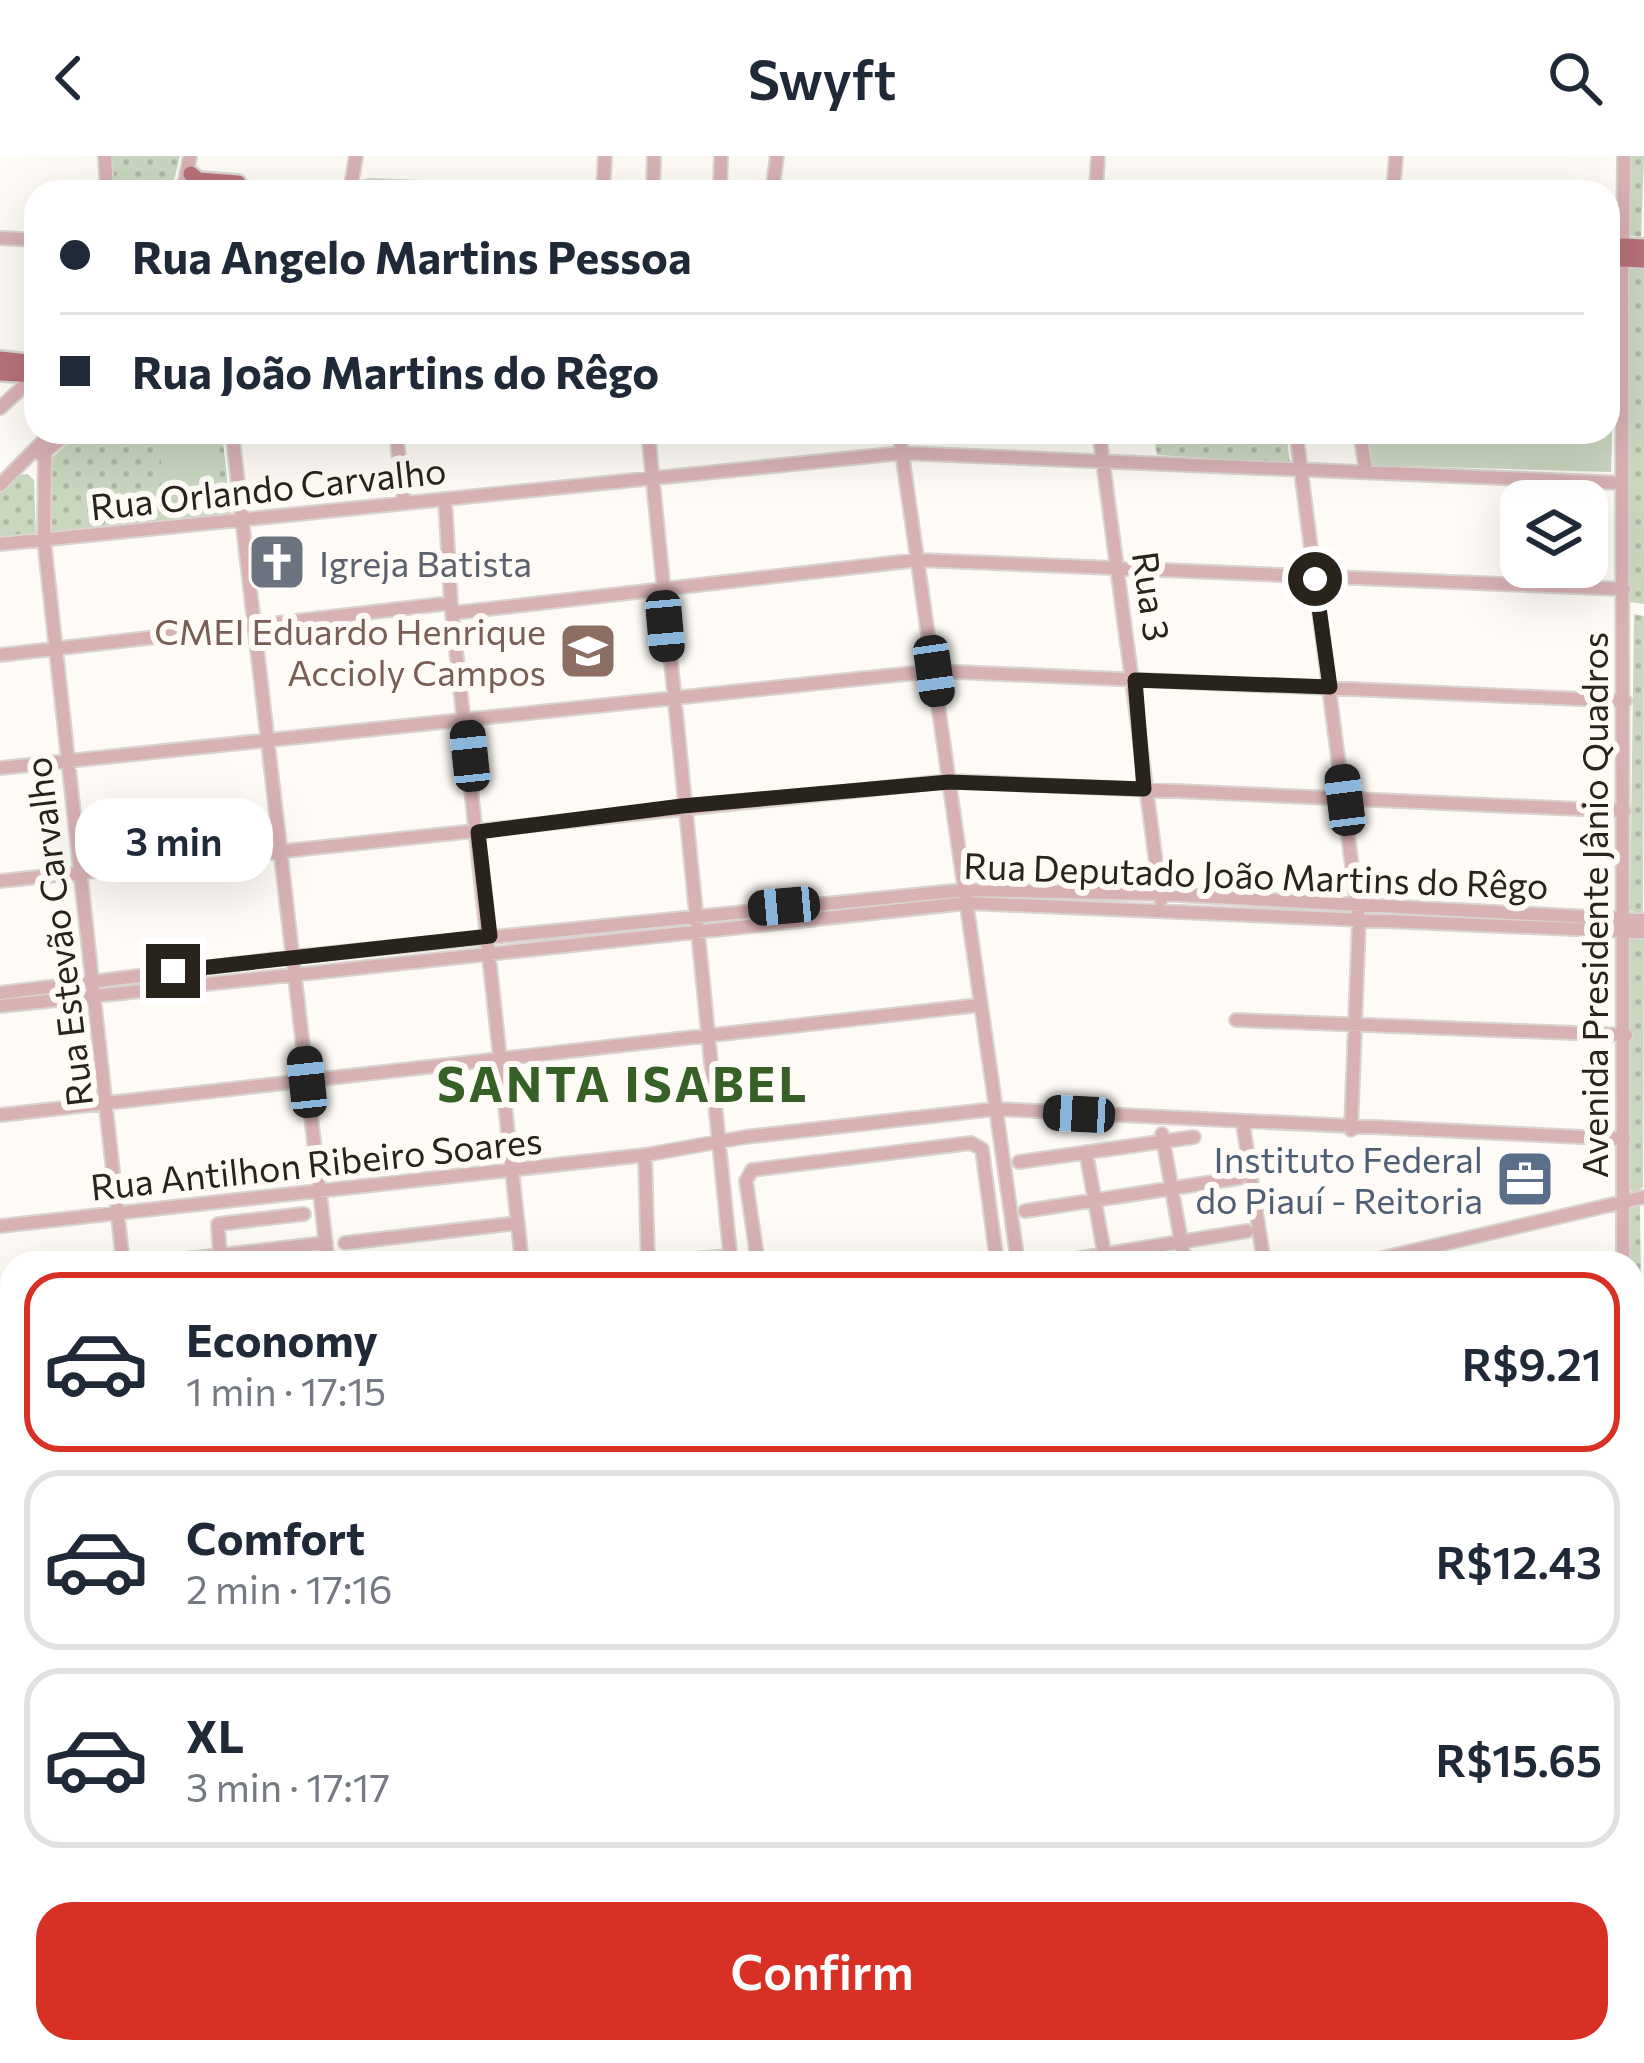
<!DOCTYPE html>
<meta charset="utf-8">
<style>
:root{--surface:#fff;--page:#f2f2f3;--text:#1f2937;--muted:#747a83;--line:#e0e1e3;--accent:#d93025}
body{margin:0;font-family:Commissioner,sans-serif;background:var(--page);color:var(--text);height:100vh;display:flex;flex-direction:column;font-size:45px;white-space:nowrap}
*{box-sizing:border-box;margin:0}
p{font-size:39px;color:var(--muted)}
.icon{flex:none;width:66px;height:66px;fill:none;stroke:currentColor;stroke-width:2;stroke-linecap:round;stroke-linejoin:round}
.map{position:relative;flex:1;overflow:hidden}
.panel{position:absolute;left:0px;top:1095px;width:1644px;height:813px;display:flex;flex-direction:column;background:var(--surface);border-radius:36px 36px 0 0;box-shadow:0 12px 48px #0002}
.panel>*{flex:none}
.hud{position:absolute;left:24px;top:24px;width:1596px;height:264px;border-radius:36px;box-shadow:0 12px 48px #0002;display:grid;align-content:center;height:264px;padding:0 36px;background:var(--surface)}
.buttons{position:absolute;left:1500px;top:324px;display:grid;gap:24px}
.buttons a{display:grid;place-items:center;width:108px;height:108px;border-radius:24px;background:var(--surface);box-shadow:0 12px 48px #0002;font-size:60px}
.end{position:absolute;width:54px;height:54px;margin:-27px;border:15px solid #29241b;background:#fff;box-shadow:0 0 0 6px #fff}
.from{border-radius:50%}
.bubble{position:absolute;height:84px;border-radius:36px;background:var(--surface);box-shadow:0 12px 48px #0002;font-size:39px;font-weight:600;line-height:84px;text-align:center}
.car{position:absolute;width:36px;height:72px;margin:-36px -18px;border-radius:15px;box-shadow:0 0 9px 3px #0007;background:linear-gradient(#222 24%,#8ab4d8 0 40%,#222 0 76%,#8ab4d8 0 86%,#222 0)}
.hud b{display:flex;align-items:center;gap:42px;height:114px;font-size:45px}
.hud b+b{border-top:3px solid var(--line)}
.hud i{width:30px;height:30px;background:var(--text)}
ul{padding:21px 0 0;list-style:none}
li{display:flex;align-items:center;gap:36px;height:180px;margin:0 24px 18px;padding:0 12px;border:6px solid var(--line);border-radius:36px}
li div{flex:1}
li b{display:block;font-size:45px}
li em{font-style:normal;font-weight:600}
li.on{border-color:var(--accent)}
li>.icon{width:108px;height:108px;stroke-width:1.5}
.button{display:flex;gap:24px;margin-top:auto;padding:24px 36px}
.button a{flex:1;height:138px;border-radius:36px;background:var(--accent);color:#fff;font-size:48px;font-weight:600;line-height:138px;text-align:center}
header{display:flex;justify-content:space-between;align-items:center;height:156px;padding:0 36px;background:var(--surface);font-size:54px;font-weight:600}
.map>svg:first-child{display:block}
</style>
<header><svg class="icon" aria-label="back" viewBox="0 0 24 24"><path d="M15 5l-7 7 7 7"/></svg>Swyft<svg class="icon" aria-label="search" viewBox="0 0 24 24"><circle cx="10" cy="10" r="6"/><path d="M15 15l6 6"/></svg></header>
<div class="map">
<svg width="1644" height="1907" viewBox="0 0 1644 1907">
<defs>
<pattern id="grass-dots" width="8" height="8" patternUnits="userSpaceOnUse" patternTransform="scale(3)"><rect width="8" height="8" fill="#cad7bf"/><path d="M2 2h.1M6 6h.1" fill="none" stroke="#aeb8a4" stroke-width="1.8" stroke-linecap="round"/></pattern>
<pattern id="forest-crowns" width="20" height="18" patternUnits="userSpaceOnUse" patternTransform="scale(3)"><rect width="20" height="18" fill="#cad7bf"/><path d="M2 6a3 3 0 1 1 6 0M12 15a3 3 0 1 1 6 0" fill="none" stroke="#aeb8a4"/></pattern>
</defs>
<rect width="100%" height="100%" fill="#fefbf6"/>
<path fill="url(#grass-dots)" d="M111 0H180L171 36H114Z
M1628 0H1644L1641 81 1628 79Z
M1629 111H1644V448L1630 446Z
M81 276H222L231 358 48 379 47 306Z
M1153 276H1286L1290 307 1157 299Z
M27 318 34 324 36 381 0 386V336L18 319Z
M1634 458 1644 460 1643 758 1630 755Z
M1644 783 1643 1031 1634 1038 1629 1032 1630 784Z
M1640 1048 1644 1392 1635 1398 1629 1052Z"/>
<path fill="url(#forest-crowns)" d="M777 1896H970L979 1907H762Z"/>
<path fill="#cad7bf" d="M1608 252H1613L1611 316 1369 309 1366 276H1608Z
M158 276H216L222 340 165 345Z"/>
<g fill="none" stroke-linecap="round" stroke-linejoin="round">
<defs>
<path id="minor" d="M105 0 107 36
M653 32 654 0
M720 33 721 0
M183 36 190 0
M350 36 356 0
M603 36 605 0
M772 36 777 0
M1096 36 1098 0
M1393 36 1396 0
M0 82 36 84
M1623 90 1624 0
M1622 103 1623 1107
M0 252 36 219
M232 276 328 1107
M396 276 404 346
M648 276 731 1107
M899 276 1018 1107
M1099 276 1161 744
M1296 276 1359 765 1351 974
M1360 276 1366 315
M45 296 44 384 123 1107
M41 299 69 276
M0 329 52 276
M445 343 451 447 522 1107
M0 388 902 297 1621 327
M453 457 918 404 1624 433
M0 499 451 447
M0 612 934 515 1625 545
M0 725 949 625 1624 655
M0 837 293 801 964 734 1160 738 1644 764
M0 850 967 747 1644 776
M1236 864 1626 879
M0 959 980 849
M1243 968 1264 1107
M1162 978 1185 1107
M1086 996 1106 1107
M645 999 648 1107
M1019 1006 1194 981
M1025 1055 1239 1022
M0 1070 645 999 745 981 995 953 1624 983
M345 1087 518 1067
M220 1099 218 1068 304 1058
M150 1107 326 1087
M644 1107 730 1100
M758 1107 746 1025 752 1014 971 987 982 993 997 1107
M1051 1107 1247 1075
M1361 1107 1644 1041
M0 1175 12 1174
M0 1231 12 1230
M0 1289 12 1288
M0 1354 12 1355
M0 1445 12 1443
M0 1495 12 1494
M0 1548 12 1547
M83 1896 84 1907
M497 1896 503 1907
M615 1907 659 1896
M1127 1907 1165 1896"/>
<path id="major" d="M191 18 198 24 238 27
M225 36H322
M352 36 371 32 470 36
M1644 91 1623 90 1622 103 1644 104
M0 203 36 207
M0 217 36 219
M1632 1412 1644 1409
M1632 1427 1644 1424
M1632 1443 1644 1440
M1632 1455 1644 1452
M0 1775 12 1773
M0 1806 12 1805"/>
</defs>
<use href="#minor" stroke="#d8d4cf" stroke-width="16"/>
<use href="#major" stroke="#d8d4cf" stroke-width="20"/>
<use href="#minor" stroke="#d8b1b3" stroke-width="12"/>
<use href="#major" stroke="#b67278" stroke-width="15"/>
</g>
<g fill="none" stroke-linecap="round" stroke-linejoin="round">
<path stroke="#29241b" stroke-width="15" d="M173 815 490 780 478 676 682 650 949 626 1144 633 1135 524 1330 531 1315 423"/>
</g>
<defs>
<symbol id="church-square" viewBox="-11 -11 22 22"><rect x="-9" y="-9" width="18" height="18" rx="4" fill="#6b7280" stroke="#fefbf6"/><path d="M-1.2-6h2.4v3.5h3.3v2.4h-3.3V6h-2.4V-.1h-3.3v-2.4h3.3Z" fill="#fff"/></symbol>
<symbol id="school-square" viewBox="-11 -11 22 22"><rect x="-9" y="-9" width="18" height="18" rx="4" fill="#8d6e63" stroke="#fefbf6"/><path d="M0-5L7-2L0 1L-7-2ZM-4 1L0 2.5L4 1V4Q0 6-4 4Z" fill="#fff"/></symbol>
<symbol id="office-square" viewBox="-11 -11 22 22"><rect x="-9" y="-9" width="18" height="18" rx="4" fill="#5c6f8a" stroke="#fefbf6"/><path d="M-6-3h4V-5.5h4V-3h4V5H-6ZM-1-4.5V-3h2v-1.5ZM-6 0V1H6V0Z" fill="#fff"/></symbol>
</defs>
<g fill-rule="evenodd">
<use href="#church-square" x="244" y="373" width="66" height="66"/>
<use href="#school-square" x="555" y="462" width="66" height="66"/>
<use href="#office-square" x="1492" y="990" width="66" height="66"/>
</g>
<g text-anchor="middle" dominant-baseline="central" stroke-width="12" stroke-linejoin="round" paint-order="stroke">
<g font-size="36" fill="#29241b" stroke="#fefbf6">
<text transform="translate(268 331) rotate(-6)">Rua Orlando Carvalho</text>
<text transform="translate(1153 440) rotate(82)">Rua 3</text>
<text transform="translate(1256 718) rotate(2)">Rua Deputado João Martins do Rêgo</text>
<text transform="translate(1593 749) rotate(-90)">Avenida Presidente Jânio Quadros</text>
<text transform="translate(57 776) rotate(-97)">Rua Estevão Carvalho</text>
<text transform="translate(316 1006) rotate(-6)">Rua Antilhon Ribeiro Soares</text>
</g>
<g font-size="36" fill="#5b616d" stroke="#fefbf6" text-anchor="start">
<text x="319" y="406">Igreja Batista</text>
</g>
<g font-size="36" fill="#785e54" stroke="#fefbf6" text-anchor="end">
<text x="546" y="474">CMEI Eduardo Henrique<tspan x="546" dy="41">Accioly Campos</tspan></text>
</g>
<g font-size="36" fill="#4e5e75" stroke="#fefbf6" text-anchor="end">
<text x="1483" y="1002">Instituto Federal<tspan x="1483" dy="41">do Piauí - Reitoria</tspan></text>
</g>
<g font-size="48" font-weight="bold" letter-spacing="3" fill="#366025" stroke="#fefbf6">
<text x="623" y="926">SANTA ISABEL</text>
</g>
</g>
</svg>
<div class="buttons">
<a><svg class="icon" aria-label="layers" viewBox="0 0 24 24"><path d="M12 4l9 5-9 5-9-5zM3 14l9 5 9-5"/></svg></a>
</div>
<i class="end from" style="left:1315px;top:423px"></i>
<i class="end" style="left:173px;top:815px"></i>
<div class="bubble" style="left:75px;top:642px;width:198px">3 min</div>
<i class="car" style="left:665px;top:470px;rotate:175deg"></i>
<i class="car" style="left:934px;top:515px;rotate:172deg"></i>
<i class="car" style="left:470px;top:600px;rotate:354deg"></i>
<i class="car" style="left:1345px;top:644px;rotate:353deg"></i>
<i class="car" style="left:784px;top:750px;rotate:265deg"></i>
<i class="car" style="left:307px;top:926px;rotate:354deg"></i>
<i class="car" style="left:1079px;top:958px;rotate:273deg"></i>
<div class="hud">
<b><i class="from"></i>Rua Angelo Martins Pessoa</b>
<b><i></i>Rua João Martins do Rêgo</b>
</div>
<section class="panel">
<ul>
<li class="on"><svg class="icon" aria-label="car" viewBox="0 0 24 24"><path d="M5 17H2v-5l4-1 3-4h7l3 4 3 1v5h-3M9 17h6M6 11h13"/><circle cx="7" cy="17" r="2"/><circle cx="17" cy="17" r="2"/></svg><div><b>Economy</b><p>1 min · 17:15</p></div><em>R$9.21</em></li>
<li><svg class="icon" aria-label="car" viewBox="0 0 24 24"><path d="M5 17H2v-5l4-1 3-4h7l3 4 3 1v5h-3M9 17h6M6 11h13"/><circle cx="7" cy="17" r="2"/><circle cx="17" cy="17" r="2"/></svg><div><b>Comfort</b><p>2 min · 17:16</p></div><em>R$12.43</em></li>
<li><svg class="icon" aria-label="car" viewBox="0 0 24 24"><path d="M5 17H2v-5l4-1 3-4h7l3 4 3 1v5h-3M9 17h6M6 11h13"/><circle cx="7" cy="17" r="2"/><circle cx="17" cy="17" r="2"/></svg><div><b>XL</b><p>3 min · 17:17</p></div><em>R$15.65</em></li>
</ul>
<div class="button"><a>Confirm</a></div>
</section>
</div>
